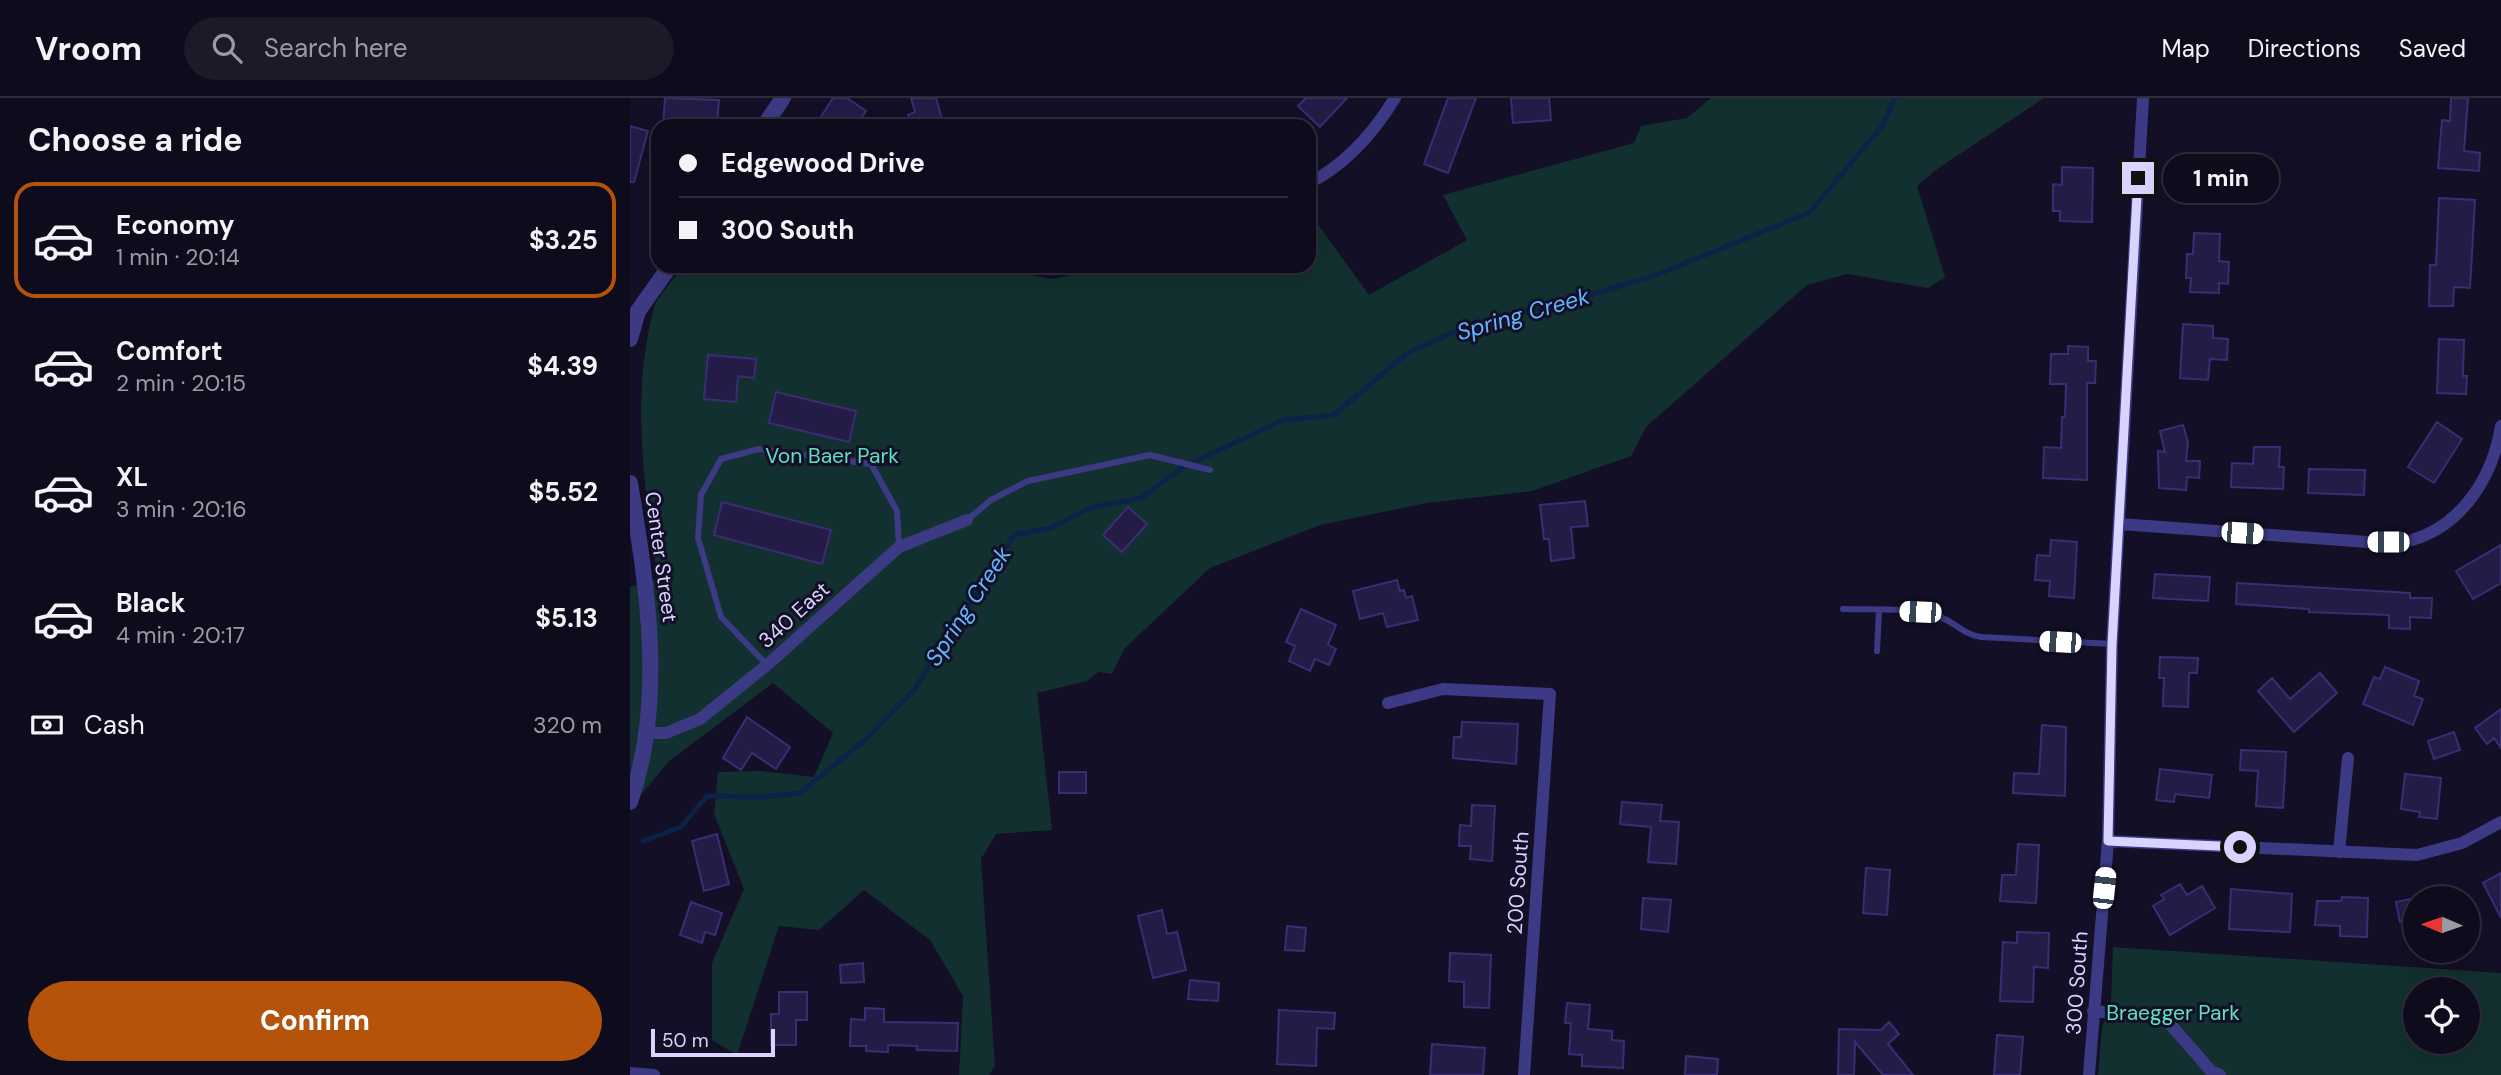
<!DOCTYPE html>
<meta charset="utf-8">
<style>
:root{--surface:#0e0b1c;--page:#1c1929;--text:#f1f3f6;--muted:#9b9ba3;--line:#2e2b3b;--accent:#b45309}
body{margin:0;font-family:"DM Sans",sans-serif;background:var(--page);color:var(--text);height:100vh;display:flex;flex-direction:column;font-size:26px;white-space:nowrap}
*{box-sizing:border-box;margin:0}
p{font-size:23px;color:var(--muted)}
.icon{flex:none;width:38px;height:38px;fill:none;stroke:currentColor;stroke-width:2;stroke-linecap:round;stroke-linejoin:round}
.map{position:relative;flex:1;overflow:hidden}
.sheet{display:flex;flex-direction:column;background:var(--surface);width:630px}
.sheet>*{flex:none}
.top-card{position:absolute;left:21px;top:21px;width:665px;height:154px;border-radius:21px;box-shadow:0 7px 28px #0002,0 0 0 2px var(--line);display:grid;align-content:center;height:154px;padding:0 28px;background:var(--surface)}
.needle{width:46px;rotate:272deg}
.buttons{position:absolute;left:1773px;top:788px;display:grid;gap:14px}
.buttons a{display:grid;place-items:center;width:77px;height:77px;border-radius:50%;background:var(--surface);box-shadow:0 7px 28px #0002,0 0 0 2px var(--line);font-size:35px}
.scale{position:absolute;left:21px;bottom:18px;width:124px;box-sizing:border-box;padding-left:7px;border:4px solid #d9d4ff;border-top:0;font-size:19px;line-height:24px;white-space:nowrap;color:#d9d4ff;-webkit-text-stroke:5px #130f26;paint-order:stroke}
.end{position:absolute;width:32px;height:32px;margin:-16px;border:9px solid #d9d4ff;background:#111;box-shadow:0 0 0 4px #111}
.from{border-radius:50%}
.bubble{position:absolute;height:49px;border-radius:24px;background:var(--surface);box-shadow:0 7px 28px #0002,0 0 0 2px var(--line);font-size:23px;font-weight:700;line-height:49px;text-align:center}
.car{position:absolute;width:21px;height:42px;margin:-21px -10px;border-radius:9px;box-shadow:0 0 5px 2px #0007;background:linear-gradient(#fff 24%,#345 0 40%,#fff 0 76%,#345 0 86%,#fff 0)}
.top-card b{display:flex;align-items:center;gap:24px;height:66px;font-size:26px}
.top-card b+b{border-top:2px solid var(--line)}
.top-card i{width:18px;height:18px;background:var(--text)}
ul{padding:0;list-style:none}
li{display:flex;align-items:center;gap:21px;height:116px;margin:0 14px 10px;padding:0 14px;border:4px solid transparent;border-radius:21px}
li div{flex:1}
li b{display:block;font-size:26px}
li em{font-style:normal;font-weight:700}
li.active{border-color:var(--accent)}
li>.icon{width:63px;height:63px;stroke-width:1.5}
h2{padding:0 28px;font-size:32px;line-height:84px}
.pay{display:flex;align-items:center;gap:18px;height:77px;padding:0 28px;font-size:26px}
.pay p{margin-inline-start:auto}
.cta{display:flex;gap:14px;margin-top:auto;padding:14px 28px}
.cta a{flex:1;height:80px;border-radius:42px;background:var(--accent);color:#fff;font-size:28px;font-weight:700;line-height:80px;text-align:center}
header{display:flex;align-items:center;gap:42px;box-sizing:border-box;height:98px;padding:0 35px;background:var(--surface);border-bottom:2px solid var(--line)}
header strong{font-size:33px}
nav{display:flex;gap:38px;margin-inline-start:auto;font-size:24px}
.search{width:490px;height:63px;background:var(--page);display:flex;align-items:center;gap:18px;box-sizing:border-box;padding:0 24px;border-radius:38px;color:var(--muted);font-size:26px}
main{display:flex;flex:1;min-height:0}
.map>svg:first-child{display:block}
</style>
<header>
<strong>Vroom</strong>
<div class="search"><svg class="icon" aria-label="search" viewBox="0 0 24 24"><circle cx="10" cy="10" r="6"/><path d="M15 15l6 6"/></svg>Search here</div>
<nav><a>Map</a><a>Directions</a><a>Saved</a></nav>
</header>
<main>
<section class="sheet">
<h2>Choose a ride</h2>
<ul>
<li class="active"><svg class="icon" aria-label="car" viewBox="0 0 24 24"><path d="M5 17H2v-5l4-1 3-4h7l3 4 3 1v5h-3M9 17h6M6 11h13"/><circle cx="7" cy="17" r="2"/><circle cx="17" cy="17" r="2"/></svg><div><b>Economy</b><p>1 min · 20:14</p></div><em>$3.25</em></li>
<li><svg class="icon" aria-label="car" viewBox="0 0 24 24"><path d="M5 17H2v-5l4-1 3-4h7l3 4 3 1v5h-3M9 17h6M6 11h13"/><circle cx="7" cy="17" r="2"/><circle cx="17" cy="17" r="2"/></svg><div><b>Comfort</b><p>2 min · 20:15</p></div><em>$4.39</em></li>
<li><svg class="icon" aria-label="car" viewBox="0 0 24 24"><path d="M5 17H2v-5l4-1 3-4h7l3 4 3 1v5h-3M9 17h6M6 11h13"/><circle cx="7" cy="17" r="2"/><circle cx="17" cy="17" r="2"/></svg><div><b>XL</b><p>3 min · 20:16</p></div><em>$5.52</em></li>
<li><svg class="icon" aria-label="car" viewBox="0 0 24 24"><path d="M5 17H2v-5l4-1 3-4h7l3 4 3 1v5h-3M9 17h6M6 11h13"/><circle cx="7" cy="17" r="2"/><circle cx="17" cy="17" r="2"/></svg><div><b>Black</b><p>4 min · 20:17</p></div><em>$5.13</em></li>
</ul>
<div class="pay"><svg class="icon" aria-label="cash" viewBox="0 0 24 24"><path d="M3 7h18v10H3z"/><circle cx="12" cy="12" r="2"/></svg>Cash<p>320 m</p></div>
<div class="cta"><a>Confirm</a></div>
</section>
<div class="map">
<svg width="1871" height="977" viewBox="0 0 1871 977">
<rect width="100%" height="100%" fill="#130f26"/>
<path fill="#12302f" fill-rule="evenodd" d="M1081 0H1414L1307 71 1287 88 1315 179 1298 190 1217 176 1177 187 1016 329 1001 358 902 393 797 405 690 427 580 470 495 550 482 576 468 574 457 583 407 595 422 732 366 736 351 761 365 968 359 977H329L333 898 300 842 234 792 189 832 149 828 107 957 82 942V865L114 791 84 716 88 674 130 673 184 679 203 635 143 585 38 664 0 710V489L28 481C14 391 0 293 25 207 32 193 44 180 54 168H349L423 181 483 168H679V126L687 125 739 197 837 142 813 97 1004 45 1011 28 1057 20Z
M1483 849 1871 875V977H1468L1472 930 1481 902ZM1785 891H1838V943H1785Z"/>
<g fill="none" stroke-linecap="round" stroke-linejoin="round">
<path stroke="#0c2248" stroke-width="5" d="M13 743 51 729 77 698 129 699 170 695 235 642 284 592 384 437 421 430 460 410 511 400 553 369 653 322 704 317 776 256 843 225 935 205 1028 176 1179 115 1253 27 1265 0"/>
</g>
<path fill="#241b47" stroke="#3b2d73" stroke-width="2" d="M35 0 89 2 87 28H33Z
M203 0H217L236 13 226 28H185Z
M281 0H306L314 28H281L278 17 285 14Z
M676 0H717L690 29 668 8Z
M818 0H846L818 75 794 66Z
M881 0H919L921 22 883 25Z
M1821 0H1838L1834 53 1850 55 1849 73 1808 70 1812 22 1820 23Z
M0 28 18 33 4 84H0Z
M1580 56 1616 60 1610 105 1580 102 1582 85H1577Z
M1432 69 1463 70 1462 124 1430 123V113H1423V86L1432 87Z
M1809 100 1845 102 1840 190 1824 189 1823 208H1799L1800 167H1806Z
M1564 135 1590 136 1589 163 1599 164 1598 186 1589 185V195L1560 194 1561 180H1556L1557 156H1563Z
M1553 226 1583 228V240L1598 241 1597 262 1580 261 1578 282 1550 280Z
M1809 241 1834 242 1833 278H1837L1836 296 1807 295Z
M1438 248 1458 249V263H1466L1465 285H1457V382L1413 380 1414 349 1431 350 1432 319H1435L1436 286H1420L1421 256H1438Z
M78 257 126 261 124 280 108 278 106 304 74 301Z
M146 294 226 313 219 344 139 325Z
M1807 324 1832 341 1804 385 1778 369Z
M1553 327 1558 344 1556 363H1570L1569 380 1557 379 1556 392 1529 390 1528 353 1535 354 1530 333Z
M1624 349H1650L1649 369H1654L1653 391 1601 389 1602 365 1623 366Z
M1679 371 1735 372 1734 397 1678 395Z
M955 403 958 428 941 429 944 460 921 463 919 441H914L910 407Z
M92 404 201 432 192 466 84 437Z
M498 409 517 426 492 454 473 437Z
M1421 442 1447 444 1444 500 1419 498 1420 483 1405 482 1407 457 1420 458Z
M1871 447V485L1843 501 1826 473Z
M1525 476 1580 479 1578 503 1523 500Z
M767 482 770 493 774 492 776 500 782 498 788 522 757 529 753 515 730 521 723 493Z
M1607 485 1780 495V500H1802L1801 520 1780 519V531L1759 530V517L1679 514V511L1606 506Z
M671 511 706 527 698 547 706 551 699 567 685 561 680 573 659 563 665 548 656 544Z
M1530 559 1568 560 1567 575H1559L1558 609 1533 608 1534 580H1529Z
M1755 569 1789 583 1784 598 1793 601 1783 627 1733 606 1744 579 1750 581Z
M1690 575 1707 595 1664 634 1628 593 1642 580 1660 601Z
M1871 611V650L1864 640 1857 646 1845 630Z
M117 619 160 649 146 671 122 655 111 672 93 660Z
M832 624 888 626 886 666 823 660 824 639H831Z
M1412 627 1436 629 1435 698 1383 695 1384 675 1409 676Z
M1824 634 1830 652 1804 661 1798 643Z
M1611 652 1656 654 1653 710 1626 708 1628 673 1610 672Z
M1530 671 1582 677 1579 700 1545 696 1544 704 1526 702Z
M429 674H456V695H429Z
M1775 676 1811 680 1807 721 1789 719 1790 714 1771 711Z
M992 704 1032 707 1030 723 1049 724 1046 766 1018 764 1021 729 990 726Z
M842 707 865 708 862 763 840 761 841 748H829L830 727 841 728Z
M87 736 99 786 74 793 62 743Z
M1388 746 1409 747 1406 805 1370 803 1372 777H1386Z
M1236 770 1260 772 1257 817 1233 815Z
M1871 775V820L1853 785Z
M1550 786 1557 797 1572 788 1585 810 1540 837 1523 808 1534 801 1531 797Z
M1601 791 1662 796 1660 834 1599 831Z
M1712 799 1738 800 1737 839 1710 838V828L1685 827 1687 803H1711Z
M1013 800 1041 802 1038 834 1011 831Z
M1785 800V821L1770 824 1766 804Z
M61 804 92 815 85 837 75 834 72 845 50 837Z
M532 812 537 836 547 834 556 872 523 880 508 818Z
M657 828 676 830 674 853 655 852Z
M1387 834 1419 835 1418 870 1404 869 1403 904 1370 903 1373 844 1387 845Z
M820 855 861 857 859 910 834 909V884L819 883Z
M233 865 234 884 211 885 210 867Z
M560 882 589 885 588 903 558 901Z
M149 894H177V922H166V947H141V916H149Z
M937 905 960 907 958 931 982 933V942L994 943 993 970 952 968V957L939 956 941 925H935Z
M235 910 254 911V924L328 925 327 953 287 952V948L258 947V954L236 953V948H220L221 921 235 922Z
M649 912 705 915 704 931 687 930 686 968 647 966Z
M1259 924 1269 936 1258 946 1283 977H1253L1225 944 1224 977H1208L1209 931 1251 932Z
M1367 937 1393 939 1390 977H1364Z
M802 946 855 950 853 977H800Z
M1056 958 1088 961 1087 977H1055Z"/>
<g fill="none" stroke-linecap="round" stroke-linejoin="round">
<path stroke="#3d3a85" stroke-width="6" d="M337 422 361 402 398 383 520 357 580 372
M1213 511C1243 512 1278 509 1307 518 1325 523 1331 536 1351 539L1482 546
M1247 553 1249 512
M137 567 91 519 68 440 71 397 91 361 129 351 241 366 267 413 269 449"/>
<path stroke="#3d3a85" stroke-width="12" d="M679 85C715 67 744 34 765 0
M1490 426 1738 444C1751 444 1768 446 1782 442 1833 427 1863 378 1871 328
M758 605 813 591 920 596 894 977
M16 635H36L70 621 137 567 269 449 337 422
M1478 743 1787 757 1832 745 1871 724
M1709 754 1718 660
M1463 913 1524 918 1540 926 1581 973 1590 977
M0 975 24 977
M1459 977 1478 743 1482 546 1513 0"/>
<path stroke="#3d3a85" stroke-width="16" d="M134 28 153 0
M0 241 8 213 40 168
M0 385C17 489 36 602 0 704"/>
</g>
<g fill="none" stroke-linecap="round" stroke-linejoin="round">
<path stroke="#d9d4ff" stroke-width="9" d="M1508 80 1482 547 1478 743 1610 749"/>
</g>
<g text-anchor="middle" dominant-baseline="central" stroke-width="6" stroke-linejoin="round" paint-order="stroke">
<g font-size="21" fill="#5fe0c0" stroke="#130f26">
<text x="202" y="358">Von Baer Park</text>
<text x="1543" y="915">Braegger Park</text>
</g>
<g font-size="21" fill="#d9d4ff" stroke="#130f26">
<text transform="translate(31 459) rotate(82)">Center Street</text>
<text transform="translate(164 517) rotate(-42)">340 East</text>
<text transform="translate(888 785) rotate(-86)">200 South</text>
<text transform="translate(1447 885) rotate(-86)">300 South</text>
</g>
<g font-size="23" font-style="italic" fill="#62b6ff" stroke="#130f26">
<text transform="translate(893 216) rotate(-16)">Spring Creek</text>
<text transform="translate(338 508) rotate(-57)">Spring Creek</text>
</g>
</g>
</svg>
<div class="buttons">
<a><svg class="needle" viewBox="-14 -14 28 28"><path d="M0-13l5 13h-10z" fill="#e53935"/><path d="M0 13l5-13h-10z" fill="#9b9ba3"/></svg></a>
<a><svg class="icon" aria-label="locate" viewBox="0 0 24 24"><circle cx="12" cy="12" r="6"/><path d="M12 2v4M12 18v4M2 12h4M18 12h4"/></svg></a>
</div>
<div class="scale">50 m</div>
<i class="end from" style="left:1610px;top:749px"></i>
<i class="end" style="left:1508px;top:80px"></i>
<div class="bubble" style="left:1533px;top:56px;width:116px">1 min</div>
<i class="car" style="left:1612px;top:435px;rotate:94deg"></i>
<i class="car" style="left:1758px;top:444px;rotate:270deg"></i>
<i class="car" style="left:1290px;top:514px;rotate:272deg"></i>
<i class="car" style="left:1430px;top:544px;rotate:273deg"></i>
<i class="car" style="left:1474px;top:790px;rotate:6deg"></i>
<div class="top-card">
<b><i class="from"></i>Edgewood Drive</b>
<b><i></i>300 South</b>
</div>
</div>
</main>
